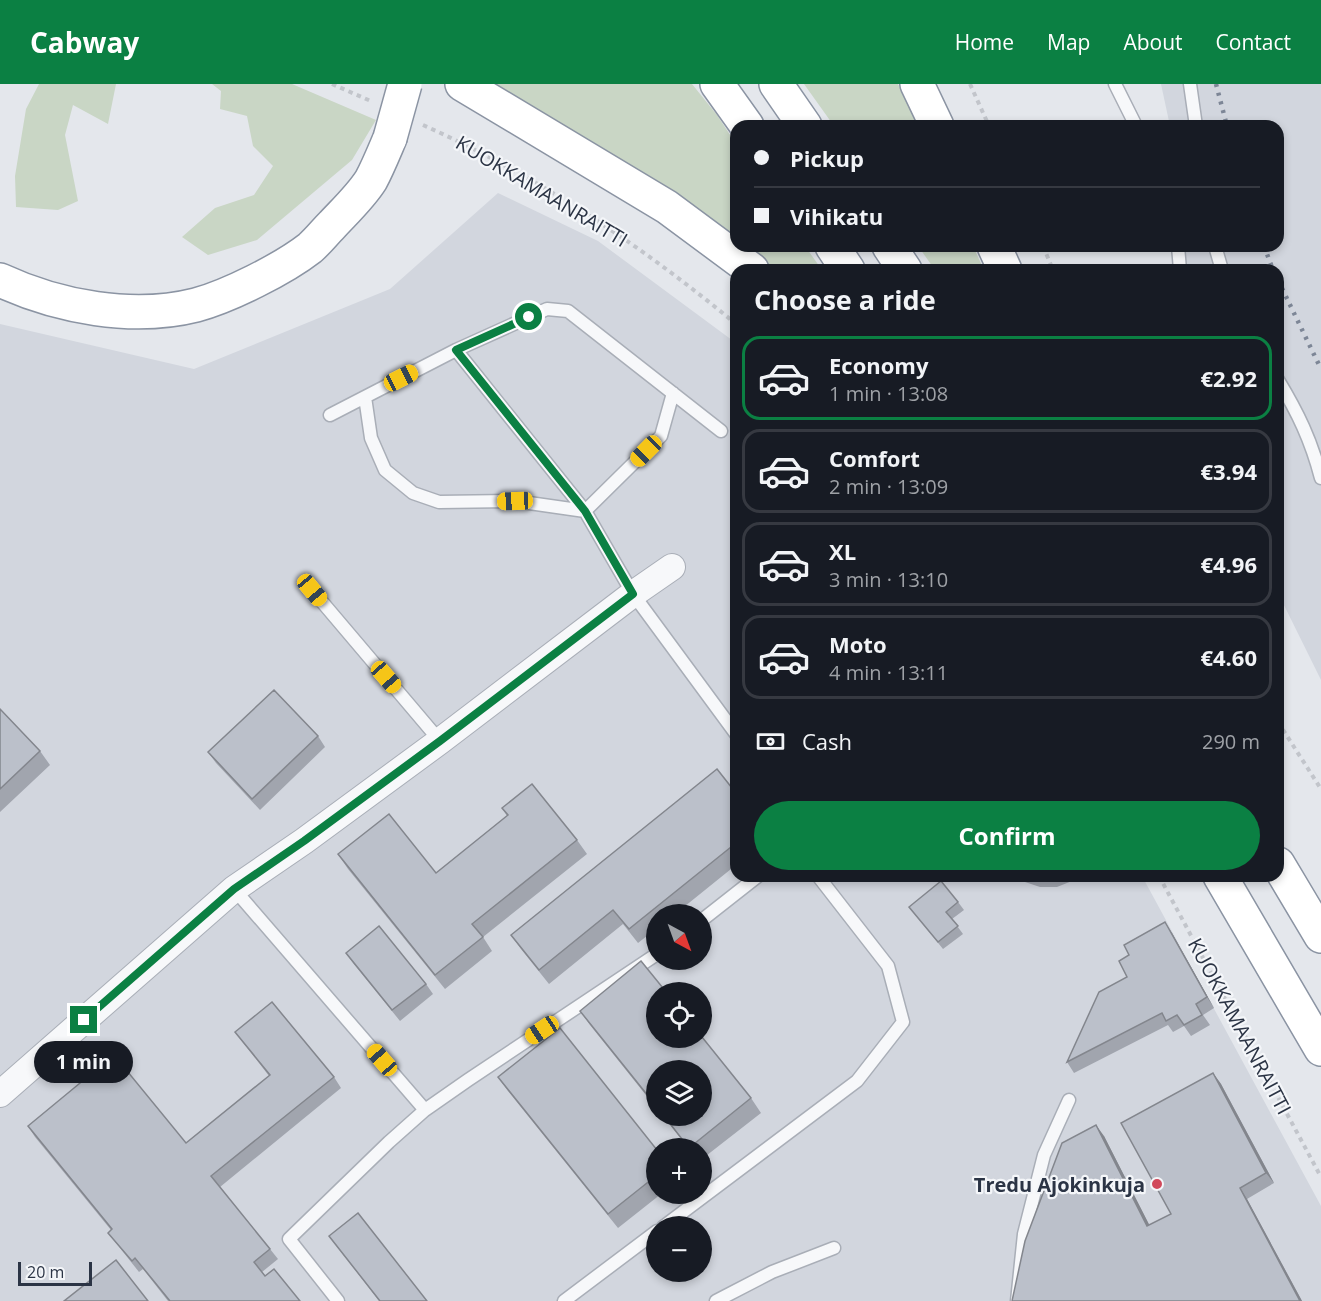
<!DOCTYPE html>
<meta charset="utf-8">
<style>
:root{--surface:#171b24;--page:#20242c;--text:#f1f3f6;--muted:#9ea1a6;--line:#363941;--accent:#0b8043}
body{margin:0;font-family:"Open Sans",sans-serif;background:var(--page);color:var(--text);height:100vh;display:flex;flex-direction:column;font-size:22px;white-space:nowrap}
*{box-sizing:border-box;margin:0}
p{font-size:20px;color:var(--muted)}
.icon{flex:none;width:33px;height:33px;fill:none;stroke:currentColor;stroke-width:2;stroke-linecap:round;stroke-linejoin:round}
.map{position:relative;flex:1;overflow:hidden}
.sheet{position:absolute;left:730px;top:180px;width:554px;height:618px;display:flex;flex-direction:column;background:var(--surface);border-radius:18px;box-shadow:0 3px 9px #0003}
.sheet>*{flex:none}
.hud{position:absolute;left:730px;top:36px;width:554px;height:132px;border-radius:18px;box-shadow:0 3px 9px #0003;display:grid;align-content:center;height:132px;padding:0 24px;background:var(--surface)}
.needle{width:39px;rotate:139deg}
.controls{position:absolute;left:646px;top:820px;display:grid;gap:12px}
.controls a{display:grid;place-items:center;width:66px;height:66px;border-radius:50%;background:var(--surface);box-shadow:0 3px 9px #0003;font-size:30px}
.scale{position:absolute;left:18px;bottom:15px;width:74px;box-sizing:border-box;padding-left:6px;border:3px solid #2b3445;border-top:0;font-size:16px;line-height:21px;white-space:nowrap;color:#2b3445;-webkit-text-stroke:4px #f4f6f9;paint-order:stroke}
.end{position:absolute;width:27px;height:27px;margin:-14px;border:8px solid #0b8043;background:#fff;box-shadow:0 0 0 3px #fff}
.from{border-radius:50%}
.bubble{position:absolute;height:42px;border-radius:21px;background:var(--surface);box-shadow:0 3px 9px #0003;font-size:20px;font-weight:700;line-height:42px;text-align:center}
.car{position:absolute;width:18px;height:36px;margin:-18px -9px;border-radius:8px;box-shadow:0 0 4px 2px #0007;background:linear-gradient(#f5c518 24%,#345 0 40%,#f5c518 0 76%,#345 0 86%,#f5c518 0)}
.hud b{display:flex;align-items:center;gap:21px;height:57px;font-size:22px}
.hud b+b{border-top:2px solid var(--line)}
.hud i{width:15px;height:15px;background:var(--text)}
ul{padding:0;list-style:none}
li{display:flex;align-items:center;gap:18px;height:84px;margin:0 12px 9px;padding:0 12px;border:3px solid var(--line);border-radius:18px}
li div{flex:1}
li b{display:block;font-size:22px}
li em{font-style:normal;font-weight:700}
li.current{border-color:var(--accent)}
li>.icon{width:54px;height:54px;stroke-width:1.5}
h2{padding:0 24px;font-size:27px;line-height:72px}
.pay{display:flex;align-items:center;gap:15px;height:66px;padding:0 24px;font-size:22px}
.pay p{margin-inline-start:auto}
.cta{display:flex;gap:12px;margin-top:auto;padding:12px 24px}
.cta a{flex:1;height:69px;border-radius:36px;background:var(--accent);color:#fff;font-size:24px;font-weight:700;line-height:69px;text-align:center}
header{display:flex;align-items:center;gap:36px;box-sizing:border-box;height:84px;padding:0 30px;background:var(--accent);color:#fff}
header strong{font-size:28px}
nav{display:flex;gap:33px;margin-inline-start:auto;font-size:21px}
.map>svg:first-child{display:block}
</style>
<header>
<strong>Cabway</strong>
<nav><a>Home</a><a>Map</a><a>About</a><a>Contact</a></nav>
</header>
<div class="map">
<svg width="1321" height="1217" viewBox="0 0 1321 1217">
<rect width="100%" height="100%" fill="#e4e7ec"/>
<path fill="#d2d6de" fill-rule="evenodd" d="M1161 0H1321V596L1278 509V186H1168L1182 162H1278V42H1170Z
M498 109 598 157 736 259V792H1142L1321 1122V1217H0V240L194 285 390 205ZM657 831H702V876H657ZM657 909H702V954H657ZM657 987H702V1032H657ZM657 1065H702V1110H657ZM657 1143H702V1188H657Z"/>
<path fill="#c9d6c5" d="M39 0H116L108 40 73 21 65 51 78 117 58 126 16 123 15 92 26 25Z
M212 0H292L376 36 352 76 257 156 208 171 182 153 215 124 254 111 273 82 253 62 247 32 220 25 221 7Z
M490 0H692L717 31 736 60V156C656 100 576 48 490 0Z
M804 0H898L919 42H834Z
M744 162H805L822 186H772Z
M918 162H973L984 186H935Z"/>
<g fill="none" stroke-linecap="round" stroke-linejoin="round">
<defs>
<path id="lane" d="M1115 0 1136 42
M1190 0 1196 42
M1178 162 1180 186
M1215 162 1222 186
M1278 296C1298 329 1311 356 1321 394
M365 313 371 354 385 386 413 409 439 418 515 417 585 427 661 352 673 309
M330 331 456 266
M721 347 568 227 547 225 456 266 585 427 633 510 736 650
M312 506 440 657
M234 805 425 1026 389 1058 289 1155 338 1217
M702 836 758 792
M425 1026 468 996 657 870
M663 1143 857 997 903 938 888 882 818 792
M564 1217 657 1147
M716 1217 772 1188 834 1164
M1017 1217 1024 1150 1044 1071 1069 1016"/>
<path id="street" d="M0 1010 234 805 304 757 440 657 633 510 672 483"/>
<path id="highway" d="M462 0 667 123 752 186
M717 0 747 42
M776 0 805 42
M917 0 937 42
M832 162 848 186
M889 162 905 186
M994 162 1005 186
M0 196C58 223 133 237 196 221 229 212 283 185 310 164 318 157 325 148 332 141 345 127 361 112 371 96 378 83 384 68 390 54
M1278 780 1321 852
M1220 792 1321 965"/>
</defs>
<use href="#lane" stroke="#a9aeb7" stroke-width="15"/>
<use href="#street" stroke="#a9aeb7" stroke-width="28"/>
<use href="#highway" stroke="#8b94a3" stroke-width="36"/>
<path stroke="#c2c5cb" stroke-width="4" stroke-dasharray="4.5 4.5" stroke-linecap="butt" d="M332 0 373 18
M970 0 989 42
M423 41C537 92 641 161 736 240
M1043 162 1053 186
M1278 638 1321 705
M1159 792 1321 1093"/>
<use href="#lane" stroke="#f7f8fa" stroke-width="12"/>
<use href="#street" stroke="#f7f8fa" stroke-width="26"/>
<use href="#highway" stroke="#fff" stroke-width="33"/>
<path stroke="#7d8696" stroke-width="4.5" stroke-dasharray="3 6" stroke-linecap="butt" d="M1216 0 1227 42
M1264 162 1273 186
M1278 196 1321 285"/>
<defs>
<path id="highway-bridge" d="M390 54 405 0"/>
</defs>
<use href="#highway-bridge" stroke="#8b94a3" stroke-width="36" stroke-linecap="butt"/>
<use href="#highway-bridge" stroke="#fff" stroke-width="33"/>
</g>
<path fill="#a1a5ae" d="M0 625 40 667 50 681 0 728Z
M318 652 325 663 260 726 216 679 208 668Z
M732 704 736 706V781L674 831H657V844L638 859 623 840 549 900 521 865 511 851Z
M502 724 577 756 587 770 483 853 492 867 445 905 348 785 338 770 436 789 507 732Z
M1017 792H1077L1072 797 1057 803H1040L1025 798Z
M958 818 964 826 952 835 963 850 943 865 909 823Z
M1172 849 1214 924 1203 931 1210 941 1191 952 1184 942 1173 948 1168 941 1074 989 1067 978 1127 893Z
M346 869 426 900 433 910 400 937 353 879Z
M580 927 751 1014 761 1029 702 1075V1065H689L663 1032H702L657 987V1025L590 941Z
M235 948 334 993 341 1004 220 1103 270 1165 278 1175 262 1188 265 1192 300 1217H168L143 1185 139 1188 116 1159 108 1149 111 1146 35 1053 28 1042 186 1059 269 992Z
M1213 989 1221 1000 1274 1099 1247 1115 1302 1217H1012L1104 1052 1149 1141 1171 1130Z
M498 993 657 1066V1110H661L618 1144 508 1007Z
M329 1152 427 1217H379Z"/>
<path fill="#83868d" d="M1165 838 1172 849 1214 924 1207 913Z
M1213 989 1221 1000 1274 1099 1266 1089Z
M1096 1041 1104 1052 1155 1152 1147 1142Z
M1240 1104 1247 1115 1302 1217H1300Z"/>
<path fill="#bbc0ca" stroke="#83868d" stroke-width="1.5" d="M274 606 318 652 252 715 208 668Z
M0 625 40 667 0 705Z
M717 685 732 704 734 702 736 706V759L629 845 613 826 539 886 511 851Z
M532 700 577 756 472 840 483 853 435 891 338 770 389 730 436 789 508 731 502 724Z
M941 797 958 818 946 828 958 842 938 858 909 823Z
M1165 838 1207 913 1196 920 1202 931 1184 941 1177 931 1166 937 1162 929 1067 978 1099 908 1127 893 1119 877 1129 871 1124 861Z
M379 842 426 900 392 926 346 869Z
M641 877 667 909H657V954L702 953 751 1014 689 1064 664 1032H702V987H657V1023L580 927Z
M272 918 334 993 211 1092 270 1165 254 1178 265 1192 274 1185 300 1217H170L135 1174 132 1177 108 1149 112 1145 28 1042 114 971 186 1059 270 991 235 948Z
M560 944 657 1066V1091L608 1130 498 993Z
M1213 989 1266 1089 1240 1104 1300 1217H1012L1025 1157 1062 1059 1096 1041 1147 1142 1171 1130 1121 1039Z
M358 1129 427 1217H380L329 1152Z
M116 1176 148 1217H64Z"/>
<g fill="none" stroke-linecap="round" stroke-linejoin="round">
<path stroke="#0b8043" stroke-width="8" d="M84 936 234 805 304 757 440 657 633 510 585 427 456 266 529 233"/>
</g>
<circle fill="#d1495b" stroke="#f4f6f9" stroke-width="2" cx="1157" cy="1100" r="6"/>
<g text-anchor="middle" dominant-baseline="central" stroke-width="4.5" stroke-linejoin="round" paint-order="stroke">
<g font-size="20" fill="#2b3445" stroke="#f4f6f9">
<text transform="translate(542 107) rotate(31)">KUOKKAMAANRAITTI</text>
<text transform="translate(1240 942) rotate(62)">KUOKKAMAANRAITTI</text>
</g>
<g font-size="20" font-weight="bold" fill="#2b3445" stroke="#f4f6f9" text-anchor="end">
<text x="1145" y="1100">Tredu Ajokinkuja</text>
</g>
</g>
</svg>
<div class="controls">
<a><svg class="needle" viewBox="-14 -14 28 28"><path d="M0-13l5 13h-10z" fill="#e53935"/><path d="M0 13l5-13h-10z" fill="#9ea1a6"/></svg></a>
<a><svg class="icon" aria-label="locate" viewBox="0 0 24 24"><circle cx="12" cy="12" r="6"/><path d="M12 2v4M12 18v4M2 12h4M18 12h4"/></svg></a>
<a><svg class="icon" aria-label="layers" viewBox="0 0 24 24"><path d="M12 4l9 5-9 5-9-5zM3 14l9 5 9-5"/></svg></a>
<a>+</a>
<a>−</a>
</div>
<div class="scale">20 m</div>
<i class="end from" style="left:529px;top:233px"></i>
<i class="end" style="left:84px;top:936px"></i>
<div class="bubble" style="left:34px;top:957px;width:99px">1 min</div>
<i class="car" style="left:401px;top:294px;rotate:63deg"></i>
<i class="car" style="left:646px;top:367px;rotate:225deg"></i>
<i class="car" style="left:515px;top:417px;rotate:268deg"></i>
<i class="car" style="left:312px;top:506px;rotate:140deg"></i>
<i class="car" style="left:386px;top:593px;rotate:139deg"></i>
<i class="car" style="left:542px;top:946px;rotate:237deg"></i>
<i class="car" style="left:382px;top:976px;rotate:319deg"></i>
<div class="hud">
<b><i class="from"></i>Pickup</b>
<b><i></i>Vihikatu</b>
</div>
<section class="sheet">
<h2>Choose a ride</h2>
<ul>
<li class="current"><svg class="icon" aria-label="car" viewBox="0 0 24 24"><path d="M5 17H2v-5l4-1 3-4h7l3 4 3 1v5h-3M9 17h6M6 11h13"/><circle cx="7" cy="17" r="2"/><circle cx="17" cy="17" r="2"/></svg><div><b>Economy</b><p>1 min · 13:08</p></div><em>€2.92</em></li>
<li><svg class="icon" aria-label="car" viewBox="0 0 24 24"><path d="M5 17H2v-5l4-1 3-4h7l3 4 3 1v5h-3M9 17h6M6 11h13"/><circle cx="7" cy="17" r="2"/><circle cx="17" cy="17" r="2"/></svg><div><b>Comfort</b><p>2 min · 13:09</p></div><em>€3.94</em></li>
<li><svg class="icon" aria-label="car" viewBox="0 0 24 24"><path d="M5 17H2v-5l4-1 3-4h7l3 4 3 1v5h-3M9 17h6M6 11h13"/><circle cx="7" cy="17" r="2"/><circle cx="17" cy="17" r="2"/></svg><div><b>XL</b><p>3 min · 13:10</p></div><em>€4.96</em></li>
<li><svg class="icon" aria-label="car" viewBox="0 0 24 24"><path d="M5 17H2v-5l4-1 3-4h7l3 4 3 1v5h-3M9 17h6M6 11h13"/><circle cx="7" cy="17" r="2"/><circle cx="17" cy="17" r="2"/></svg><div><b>Moto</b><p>4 min · 13:11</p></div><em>€4.60</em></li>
</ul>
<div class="pay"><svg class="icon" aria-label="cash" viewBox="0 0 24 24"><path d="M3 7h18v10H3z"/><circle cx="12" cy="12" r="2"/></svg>Cash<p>290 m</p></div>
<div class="cta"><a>Confirm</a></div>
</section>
</div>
